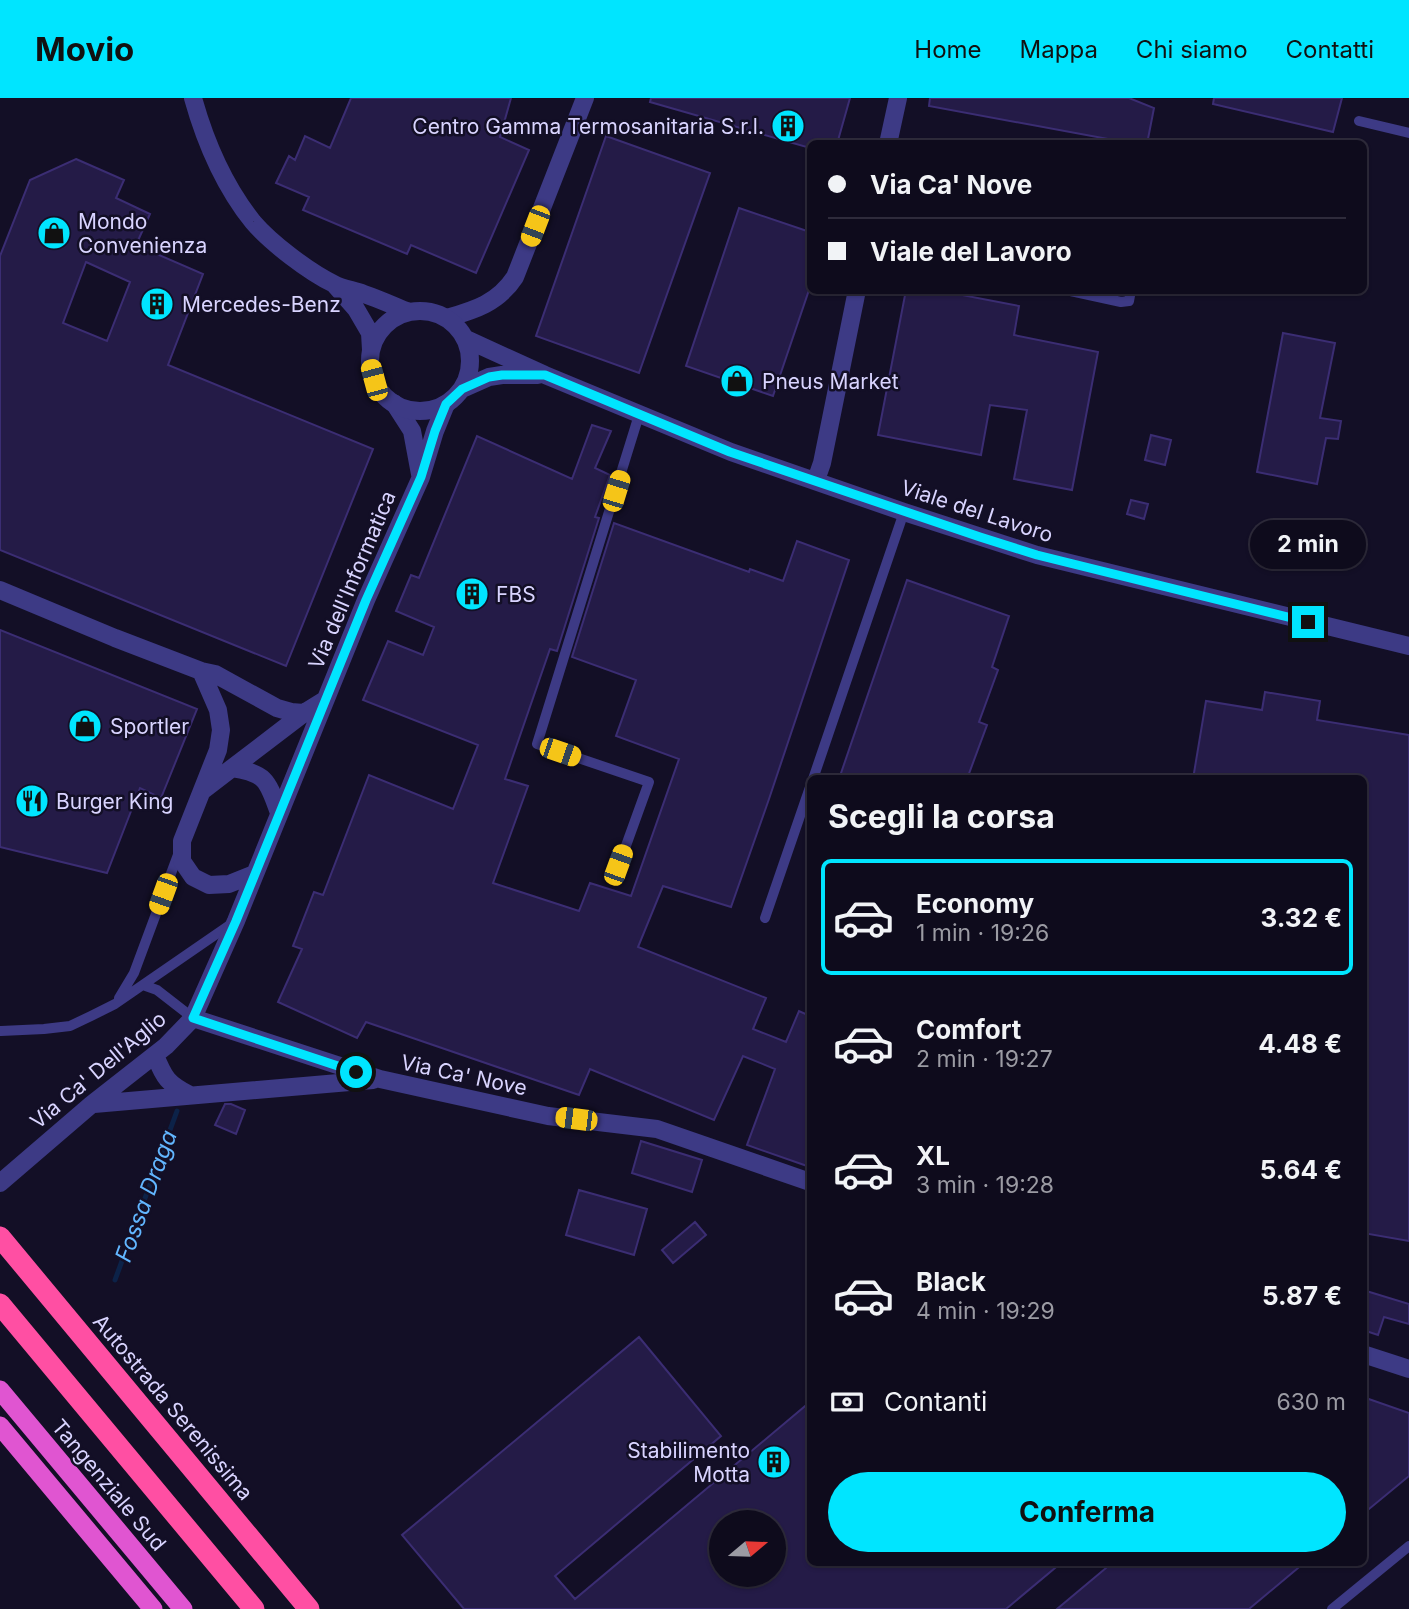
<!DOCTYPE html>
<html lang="it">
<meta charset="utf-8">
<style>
:root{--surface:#0e0b1c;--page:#171425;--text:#f1f3f6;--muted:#9b9ba3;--line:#2e2b3b;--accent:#00e5ff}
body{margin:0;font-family:Inter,sans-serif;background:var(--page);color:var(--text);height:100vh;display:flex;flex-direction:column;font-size:26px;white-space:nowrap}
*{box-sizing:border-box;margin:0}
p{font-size:23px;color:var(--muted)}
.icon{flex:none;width:38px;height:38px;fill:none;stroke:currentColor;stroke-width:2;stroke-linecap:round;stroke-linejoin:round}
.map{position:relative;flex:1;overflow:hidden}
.details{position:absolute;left:807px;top:677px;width:560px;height:791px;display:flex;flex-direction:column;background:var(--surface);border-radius:10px;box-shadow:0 2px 5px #0004,0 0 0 2px var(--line)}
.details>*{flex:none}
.banner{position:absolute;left:807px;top:42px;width:560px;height:154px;border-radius:10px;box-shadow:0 2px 5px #0004,0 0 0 2px var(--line);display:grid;align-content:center;height:154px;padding:0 21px;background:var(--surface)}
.needle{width:46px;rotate:71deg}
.tools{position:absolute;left:709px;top:1412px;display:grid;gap:14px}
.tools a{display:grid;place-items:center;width:77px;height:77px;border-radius:50%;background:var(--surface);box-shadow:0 2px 5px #0004,0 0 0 2px var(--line);font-size:35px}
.end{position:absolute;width:32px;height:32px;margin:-16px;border:9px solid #00e5ff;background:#111;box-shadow:0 0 0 4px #111}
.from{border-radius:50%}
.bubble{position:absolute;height:49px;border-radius:24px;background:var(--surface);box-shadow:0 2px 5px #0004,0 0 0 2px var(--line);font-size:23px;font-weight:700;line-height:49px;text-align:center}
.car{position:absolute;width:21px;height:42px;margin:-21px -10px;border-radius:9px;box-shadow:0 0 5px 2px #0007;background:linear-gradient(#f5c518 24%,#345 0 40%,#f5c518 0 76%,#345 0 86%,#f5c518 0)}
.banner b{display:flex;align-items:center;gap:24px;height:66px;font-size:26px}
.banner b+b{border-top:2px solid var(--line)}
.banner i{width:18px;height:18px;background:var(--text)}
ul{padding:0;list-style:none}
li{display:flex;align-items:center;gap:21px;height:116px;margin:0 14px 10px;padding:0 7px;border:4px solid transparent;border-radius:10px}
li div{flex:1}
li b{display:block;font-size:26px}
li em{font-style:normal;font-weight:700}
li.on{border-color:var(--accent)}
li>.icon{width:63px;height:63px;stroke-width:1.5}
h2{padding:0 21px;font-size:32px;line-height:84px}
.pay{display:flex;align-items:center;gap:18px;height:77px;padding:0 21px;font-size:26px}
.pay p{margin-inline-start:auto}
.cta{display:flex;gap:14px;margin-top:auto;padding:14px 21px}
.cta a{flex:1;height:80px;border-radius:42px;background:var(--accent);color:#111;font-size:28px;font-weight:700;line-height:80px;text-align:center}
header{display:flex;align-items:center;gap:42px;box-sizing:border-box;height:98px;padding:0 35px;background:var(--accent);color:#111}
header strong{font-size:33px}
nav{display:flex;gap:38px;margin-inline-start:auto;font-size:24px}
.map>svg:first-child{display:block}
</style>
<header>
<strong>Movio</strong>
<nav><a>Home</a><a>Mappa</a><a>Chi siamo</a><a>Contatti</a></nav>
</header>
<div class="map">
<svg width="1409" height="1511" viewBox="0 0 1409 1511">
<rect width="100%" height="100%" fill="#130f26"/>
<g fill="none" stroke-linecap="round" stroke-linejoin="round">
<path stroke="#0c2248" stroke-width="5" d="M115 1182 177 1013"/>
</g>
<path fill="#241b47" stroke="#3b2d73" stroke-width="2" fill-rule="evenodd" d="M351 0H511L500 39 529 52 476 175 411 147 407 156 303 112 309 99 276 85 289 58 295 62 305 38 330 50Z
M651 0H850L837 46H810V50L650 4Z
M930 0H1129L1154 10 1147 46H1135L929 8Z
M1214 0H1342L1333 34 1213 6Z
M606 38 710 75 639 275 536 238Z
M76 61 124 82 116 100 150 116 136 147 203 176 168 267 373 351 286 568 0 452V158L30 82ZM86 164 130 184 107 243 63 225Z
M739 110 810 134V189L773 298 686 268Z
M906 192H936L1019 208 1014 237 1098 254 1072 392 1014 381 1027 312 990 307 981 357 878 337Z
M1283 235 1335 245 1320 320 1341 323 1338 341 1326 340 1317 386 1257 374Z
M592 327 611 333 595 370 610 377 595 419 599 420 557 553 550 551 505 681 528 688 493 785 579 813 590 785 631 798 679 661 616 638 636 582 572 559 614 425 749 474 750 471 783 483 797 443 849 462 769 701 731 809 663 788 638 849 766 900 753 931 786 944 799 913 810 918V1069L747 1047 775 971 743 958 714 1022 590 971 579 997 366 924 357 940 278 904 302 851 293 848 314 794 323 797 369 677 453 711 478 647 363 602 388 543 423 557 434 529 396 513 411 477 419 480 477 338 572 381Z
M1151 337 1171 342 1165 367 1145 362Z
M1131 402 1148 406 1144 421 1127 416Z
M907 482 1009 518 992 569 998 572 979 624 987 627 967 681H839Z
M0 532 197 611 161 700 140 690 107 775 0 749Z
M1265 594 1320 603 1317 622 1409 637V1143L1363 1135V681H1193L1206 603 1262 612Z
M225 1006H231L245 1012 236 1036 215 1027Z
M641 1043 702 1062 692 1094 632 1075Z
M579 1092 647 1111 634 1157 566 1137Z
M695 1124 706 1137 673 1165 662 1152Z
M1363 1192 1409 1206V1226L1384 1219 1378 1237 1363 1232Z
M639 1239 721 1338 555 1478 575 1501 810 1304V1465H1061L1006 1511H464L402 1437ZM721 1424H774V1477H721Z
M1363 1299 1409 1315V1378L1363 1416Z
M1112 1465H1304L1249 1511H1057Z"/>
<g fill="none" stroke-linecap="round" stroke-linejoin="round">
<path stroke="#3d3a85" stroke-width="10" d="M1359 23 1409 35
M1066 192 1121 204 1129 203 1131 192
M813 681 904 414
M619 767 649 684 537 646 639 317
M765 820 810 689
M143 887 157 892 193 920
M119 900 134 875 179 754
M1 933 44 931 70 928 91 918 115 906 234 824
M1332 1511 1409 1448"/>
<path stroke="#3d3a85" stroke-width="18" d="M888 46 898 0
M447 220C475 212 498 205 515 179L585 0
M394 305 412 333 420 376
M816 382 822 365 857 192
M0 492 115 540 201 573 215 576 277 610 291 614 304 615 325 602
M201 573 218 612 221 632 218 652 182 743V763L193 779 209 787 229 786 254 776
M232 670C267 675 268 684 279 715
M202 693 304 615
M193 920 380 981 548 1018 657 1031 810 1084
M155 957C164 980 168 986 190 997
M94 1006 373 982
M0 1085 92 1006 166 948 193 920 236 823 366 502 421 379 435 333 446 306
M1363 1256 1409 1271"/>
<path stroke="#3d3a85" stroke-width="18" d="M193 0C205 43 225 89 253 124 271 145 309 174 334 186 343 191 354 192 364 196 379 201 394 208 409 214
M335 187 356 211 370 235 371 252
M370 263a50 50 0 1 1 100 0a50 50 0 1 1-100 0Z
M466 241 545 277 731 354 904 414 1037 457 1409 548
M462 291 489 279 502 277H538"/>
<path stroke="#e055d1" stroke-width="19" d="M0 1292 183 1511
M0 1328 153 1511"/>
<path stroke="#ff4fa3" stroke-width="21" d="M0 1139 309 1511
M0 1206 254 1511"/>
</g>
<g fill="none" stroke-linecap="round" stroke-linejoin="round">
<path stroke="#00e5ff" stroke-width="9" d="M356 974 193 920 236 823 366 502 421 379 435 333 446 306 462 291 489 279 502 277H545L730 354 980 439 1037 457 1308 524"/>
</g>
<defs>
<symbol id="building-disc" viewBox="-11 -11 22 22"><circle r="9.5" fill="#00e5ff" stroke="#130f26"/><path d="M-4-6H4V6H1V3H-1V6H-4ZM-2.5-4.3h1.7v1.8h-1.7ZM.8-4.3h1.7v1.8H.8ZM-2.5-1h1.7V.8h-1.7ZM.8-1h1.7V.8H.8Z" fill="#111"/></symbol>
<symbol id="shop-disc" viewBox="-11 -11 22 22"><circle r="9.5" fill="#00e5ff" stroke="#130f26"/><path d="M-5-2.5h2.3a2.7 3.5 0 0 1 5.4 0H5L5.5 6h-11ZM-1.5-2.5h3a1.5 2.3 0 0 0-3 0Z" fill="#111"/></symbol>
<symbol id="restaurant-disc" viewBox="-11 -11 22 22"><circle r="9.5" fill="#00e5ff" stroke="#130f26"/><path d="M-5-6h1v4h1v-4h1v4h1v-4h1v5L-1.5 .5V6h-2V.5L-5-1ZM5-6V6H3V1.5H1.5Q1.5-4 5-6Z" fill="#111"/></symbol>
</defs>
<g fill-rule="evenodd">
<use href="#building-disc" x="769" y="9" width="38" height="38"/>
<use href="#shop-disc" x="35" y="116" width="38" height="38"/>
<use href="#building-disc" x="138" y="187" width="38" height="38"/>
<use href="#shop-disc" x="718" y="264" width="38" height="38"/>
<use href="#building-disc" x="453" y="477" width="38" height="38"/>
<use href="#shop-disc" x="66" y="609" width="38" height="38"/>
<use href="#restaurant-disc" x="13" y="684" width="38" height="38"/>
<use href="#building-disc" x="755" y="1345" width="38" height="38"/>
</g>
<g text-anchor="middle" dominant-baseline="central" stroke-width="5" stroke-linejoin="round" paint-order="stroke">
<g font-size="21" fill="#d9d4ff" stroke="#130f26" text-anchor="start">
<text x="764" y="28" text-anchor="end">Centro Gamma Termosanitaria S.r.l.</text>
<text x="78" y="123">Mondo<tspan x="78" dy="24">Convenienza</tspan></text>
<text x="182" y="206">Mercedes-Benz</text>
<text x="762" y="283">Pneus Market</text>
<text x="496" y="496">FBS</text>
<text x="110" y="628">Sportler</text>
<text x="56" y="703">Burger King</text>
<text x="750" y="1352" text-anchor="end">Stabilimento<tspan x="750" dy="24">Motta</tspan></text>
</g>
<g font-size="21" fill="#d9d4ff" stroke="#130f26">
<text transform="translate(977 413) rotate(18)">Viale del Lavoro</text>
<text transform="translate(352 482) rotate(-67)">Via dell'Informatica</text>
<text transform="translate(98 972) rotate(-40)">Via Ca' Dell'Aglio</text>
<text transform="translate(464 977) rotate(12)">Via Ca' Nove</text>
<text transform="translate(173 1309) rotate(50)">Autostrada Serenissima</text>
<text transform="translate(109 1387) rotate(50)">Tangenziale Sud</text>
</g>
<g font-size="23" font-style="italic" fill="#62b6ff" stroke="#130f26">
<text transform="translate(146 1098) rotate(-70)">Fossa Draga</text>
</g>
</g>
</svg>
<div class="tools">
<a><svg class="needle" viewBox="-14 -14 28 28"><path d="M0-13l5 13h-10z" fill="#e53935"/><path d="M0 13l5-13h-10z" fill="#9b9ba3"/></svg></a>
</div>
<i class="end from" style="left:356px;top:974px"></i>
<i class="end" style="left:1308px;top:524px"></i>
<div class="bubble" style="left:1250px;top:422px;width:116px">2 min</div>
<i class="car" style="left:535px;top:128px;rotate:201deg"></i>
<i class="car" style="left:374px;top:282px;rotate:345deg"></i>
<i class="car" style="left:616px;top:393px;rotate:17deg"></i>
<i class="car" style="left:560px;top:654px;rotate:109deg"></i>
<i class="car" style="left:618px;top:767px;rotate:20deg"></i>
<i class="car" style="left:163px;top:796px;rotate:200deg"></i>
<i class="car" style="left:576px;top:1021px;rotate:277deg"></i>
<div class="banner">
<b><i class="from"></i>Via Ca' Nove</b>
<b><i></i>Viale del Lavoro</b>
</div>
<section class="details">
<h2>Scegli la corsa</h2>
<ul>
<li class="on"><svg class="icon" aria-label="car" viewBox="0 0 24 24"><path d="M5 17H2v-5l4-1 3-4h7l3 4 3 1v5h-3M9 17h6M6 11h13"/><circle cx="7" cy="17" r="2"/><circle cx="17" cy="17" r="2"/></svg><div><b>Economy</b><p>1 min · 19:26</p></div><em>3.32 €</em></li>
<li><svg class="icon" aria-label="car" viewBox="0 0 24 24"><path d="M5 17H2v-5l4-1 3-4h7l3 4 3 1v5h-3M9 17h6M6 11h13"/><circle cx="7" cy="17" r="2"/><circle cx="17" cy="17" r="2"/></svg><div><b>Comfort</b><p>2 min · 19:27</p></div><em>4.48 €</em></li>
<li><svg class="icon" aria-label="car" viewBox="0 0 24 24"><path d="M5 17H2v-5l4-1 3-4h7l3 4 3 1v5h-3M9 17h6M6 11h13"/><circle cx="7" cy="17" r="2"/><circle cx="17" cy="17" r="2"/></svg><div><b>XL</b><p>3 min · 19:28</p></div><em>5.64 €</em></li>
<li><svg class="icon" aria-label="car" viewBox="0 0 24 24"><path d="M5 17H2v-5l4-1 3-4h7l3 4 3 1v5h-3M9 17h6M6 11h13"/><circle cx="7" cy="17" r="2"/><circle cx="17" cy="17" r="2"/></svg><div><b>Black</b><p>4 min · 19:29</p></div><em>5.87 €</em></li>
</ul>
<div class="pay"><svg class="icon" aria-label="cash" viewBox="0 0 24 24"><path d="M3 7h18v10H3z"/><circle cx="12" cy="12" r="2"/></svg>Contanti<p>630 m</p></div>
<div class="cta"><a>Conferma</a></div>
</section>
</div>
